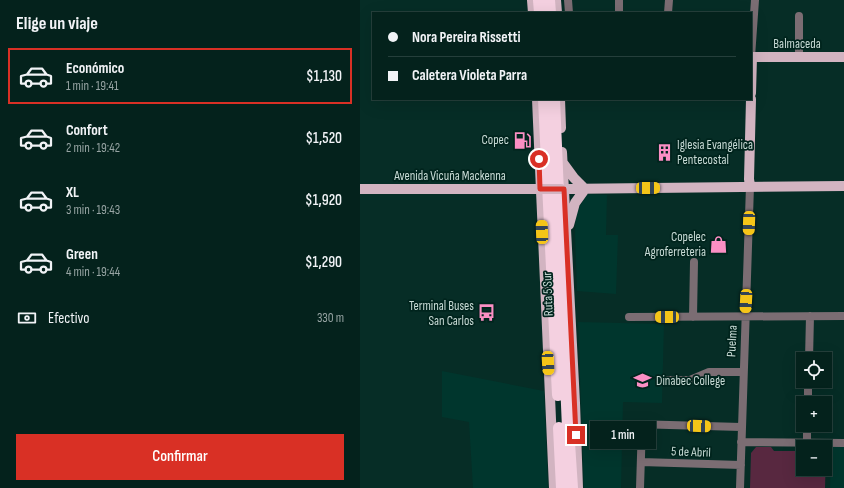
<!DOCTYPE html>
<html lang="es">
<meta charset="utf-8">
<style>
:root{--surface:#04221c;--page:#0d2a25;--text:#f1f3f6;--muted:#97a4a3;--line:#253f3b;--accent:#d93025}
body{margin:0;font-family:"Sofia Sans Condensed",sans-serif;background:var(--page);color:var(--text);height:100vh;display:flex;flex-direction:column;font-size:15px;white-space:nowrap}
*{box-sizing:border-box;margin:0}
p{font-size:13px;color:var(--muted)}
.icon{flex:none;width:22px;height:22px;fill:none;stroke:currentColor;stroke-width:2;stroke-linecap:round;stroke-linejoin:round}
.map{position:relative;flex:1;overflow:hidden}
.sheet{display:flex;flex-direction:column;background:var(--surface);width:360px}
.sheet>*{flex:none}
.guide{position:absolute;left:12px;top:12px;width:380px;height:88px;border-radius:0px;box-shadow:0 4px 16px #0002,0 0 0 1px var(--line);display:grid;align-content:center;height:88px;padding:0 16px;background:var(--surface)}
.buttons{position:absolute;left:436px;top:352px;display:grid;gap:8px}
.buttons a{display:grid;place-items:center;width:36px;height:36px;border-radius:0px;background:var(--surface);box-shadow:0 4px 16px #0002,0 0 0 1px var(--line);font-size:20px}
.end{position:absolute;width:18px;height:18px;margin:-9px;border:5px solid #d93025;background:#fff;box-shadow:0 0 0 2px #fff}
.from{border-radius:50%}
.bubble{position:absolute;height:28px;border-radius:0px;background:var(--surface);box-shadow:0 4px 16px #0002,0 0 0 1px var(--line);font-size:13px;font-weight:600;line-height:28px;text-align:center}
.car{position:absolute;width:12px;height:24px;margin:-12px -6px;border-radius:5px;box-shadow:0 0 3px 1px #0007;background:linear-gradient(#f5c518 24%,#345 0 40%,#f5c518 0 76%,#345 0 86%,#f5c518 0)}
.guide b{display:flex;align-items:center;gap:14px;height:38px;font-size:15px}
.guide b+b{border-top:1px solid var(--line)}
.guide i{width:10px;height:10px;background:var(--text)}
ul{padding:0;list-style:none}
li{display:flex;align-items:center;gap:12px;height:56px;margin:0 8px 6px;padding:0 8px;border:2px solid transparent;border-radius:0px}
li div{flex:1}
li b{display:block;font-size:15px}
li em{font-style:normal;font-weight:600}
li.current{border-color:var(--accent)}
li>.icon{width:36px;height:36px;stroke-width:1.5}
h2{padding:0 16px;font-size:18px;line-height:48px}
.pay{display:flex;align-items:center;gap:10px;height:44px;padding:0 16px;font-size:15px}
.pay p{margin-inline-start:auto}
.button{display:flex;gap:8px;margin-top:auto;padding:8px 16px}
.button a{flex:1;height:46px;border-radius:0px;background:var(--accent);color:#fff;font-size:16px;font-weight:600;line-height:46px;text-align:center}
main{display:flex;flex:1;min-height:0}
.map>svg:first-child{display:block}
</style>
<main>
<section class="sheet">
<h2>Elige un viaje</h2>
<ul>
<li class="current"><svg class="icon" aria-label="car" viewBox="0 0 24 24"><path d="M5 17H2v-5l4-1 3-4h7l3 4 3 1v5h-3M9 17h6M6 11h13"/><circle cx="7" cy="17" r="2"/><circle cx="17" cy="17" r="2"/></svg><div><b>Económico</b><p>1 min · 19:41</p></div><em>$1,130</em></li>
<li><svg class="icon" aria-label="car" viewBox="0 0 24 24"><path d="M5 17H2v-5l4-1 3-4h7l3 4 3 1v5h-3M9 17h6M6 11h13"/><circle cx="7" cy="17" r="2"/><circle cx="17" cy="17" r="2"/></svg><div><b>Confort</b><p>2 min · 19:42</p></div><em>$1,520</em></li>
<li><svg class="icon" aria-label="car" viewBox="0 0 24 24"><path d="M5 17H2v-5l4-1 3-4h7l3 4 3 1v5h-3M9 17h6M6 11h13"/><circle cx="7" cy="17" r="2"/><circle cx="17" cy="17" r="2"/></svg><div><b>XL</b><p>3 min · 19:43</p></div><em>$1,920</em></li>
<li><svg class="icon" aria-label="car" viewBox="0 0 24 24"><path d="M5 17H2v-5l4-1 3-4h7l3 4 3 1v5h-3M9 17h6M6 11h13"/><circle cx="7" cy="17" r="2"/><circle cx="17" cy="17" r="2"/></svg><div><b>Green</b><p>4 min · 19:44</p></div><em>$1,290</em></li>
</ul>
<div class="pay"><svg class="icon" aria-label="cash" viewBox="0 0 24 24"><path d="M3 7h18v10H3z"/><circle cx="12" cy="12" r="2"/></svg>Efectivo<p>330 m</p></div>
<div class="button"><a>Confirmar</a></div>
</section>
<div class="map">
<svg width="484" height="488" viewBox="0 0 484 488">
<rect width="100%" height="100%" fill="#062d26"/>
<path fill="#00362d" d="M227 194 247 195 246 235H258L256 294 217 291 215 234 216 213Z
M218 322 304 324 302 403 263 402 261 488H224Z
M82 371 184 391 188 488H113L109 422 82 417Z
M471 446 484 447V488H470Z"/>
<path fill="#582840" d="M396 447H411L414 451H443V469H465V450L466 453 465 488H390L391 453Z"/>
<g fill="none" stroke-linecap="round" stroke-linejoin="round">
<path stroke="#7b6d73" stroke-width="8" d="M208 0 209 13
M259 13V0
M308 13 309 0
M391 57 395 0
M439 57V16
M269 317 484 316
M333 317 334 262
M449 359 450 316
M308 380H330L349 372H383
M448 403V381
M274 424 381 427
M381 442 484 443
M447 443V425
M281 462 381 465
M280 488 282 424
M380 488 390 186"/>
<path stroke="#d2b4c1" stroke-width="10" d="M172 0 173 13
M196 0 197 13
M391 93 392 57H484
M177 99 194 488
M200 99 201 128
M202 152 215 403 218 488
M203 163 214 178 225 189
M390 186 389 179 391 99
M0 189H182
M201 189 484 186
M209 225 215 203 225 189"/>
<path stroke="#f4d0e0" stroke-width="12" d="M179 0 180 13
M189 0 190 13
M184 99 198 395
M194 99 208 428 212 488
M199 428 202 488"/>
<path stroke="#d2b4c1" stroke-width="10" d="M182 189H201"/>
</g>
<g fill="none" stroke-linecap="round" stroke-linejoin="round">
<path stroke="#d93025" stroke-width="5" d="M179 159 180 189H204L216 435"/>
</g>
<defs>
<symbol id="fuel-bare" viewBox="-9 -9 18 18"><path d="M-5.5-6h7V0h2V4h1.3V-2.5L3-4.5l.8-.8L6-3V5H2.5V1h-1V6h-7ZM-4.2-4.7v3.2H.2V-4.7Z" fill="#fb8fc4" stroke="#00241d" stroke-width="2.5" paint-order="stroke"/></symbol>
<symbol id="building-bare" viewBox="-9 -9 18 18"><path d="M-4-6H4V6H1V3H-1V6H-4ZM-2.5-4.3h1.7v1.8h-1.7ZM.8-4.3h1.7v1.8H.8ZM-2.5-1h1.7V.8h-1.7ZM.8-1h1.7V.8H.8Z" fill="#fb8fc4" stroke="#00241d" stroke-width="2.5" paint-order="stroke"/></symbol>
<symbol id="shop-bare" viewBox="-9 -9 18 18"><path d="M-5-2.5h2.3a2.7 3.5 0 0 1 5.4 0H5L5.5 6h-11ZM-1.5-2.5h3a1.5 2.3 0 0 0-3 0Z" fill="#fb8fc4" stroke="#00241d" stroke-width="2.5" paint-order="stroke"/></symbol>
<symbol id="bus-bare" viewBox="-9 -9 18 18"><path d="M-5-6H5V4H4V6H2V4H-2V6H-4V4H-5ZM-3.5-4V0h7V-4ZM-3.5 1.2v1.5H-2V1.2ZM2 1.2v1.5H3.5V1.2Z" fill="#fb8fc4" stroke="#00241d" stroke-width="2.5" paint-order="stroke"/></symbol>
<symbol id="school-bare" viewBox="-9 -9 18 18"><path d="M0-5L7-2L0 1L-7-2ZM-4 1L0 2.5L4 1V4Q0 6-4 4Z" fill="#fb8fc4" stroke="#00241d" stroke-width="2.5" paint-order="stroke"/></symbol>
</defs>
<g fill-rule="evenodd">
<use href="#fuel-bare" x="150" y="128" width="25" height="25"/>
<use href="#building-bare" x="292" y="140" width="25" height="25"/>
<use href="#shop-bare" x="346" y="232" width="25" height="25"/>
<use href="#bus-bare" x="114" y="300" width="25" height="25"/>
<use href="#school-bare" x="270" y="368" width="25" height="25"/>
</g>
<g text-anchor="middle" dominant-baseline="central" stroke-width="3.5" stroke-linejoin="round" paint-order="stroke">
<g font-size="13" fill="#c7dad5" stroke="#00241d">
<text x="437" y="44">Balmaceda</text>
<text x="90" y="176">Avenida Vicuña Mackenna</text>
<text transform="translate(188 294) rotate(-92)">Ruta 5 Sur</text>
<text transform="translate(372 341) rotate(-87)">Puelma</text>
<text transform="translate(331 452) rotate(2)">5 de Abril</text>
</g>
<g font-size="13" fill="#c7dad5" stroke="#00241d" text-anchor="end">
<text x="149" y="140">Copec</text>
<text x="317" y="145" text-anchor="start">Iglesia Evangélica<tspan x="317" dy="15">Pentecostal</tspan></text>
<text x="346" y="237">Copelec<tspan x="346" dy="15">Agroferreteria</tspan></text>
<text x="114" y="306">Terminal Buses<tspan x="114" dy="15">San Carlos</tspan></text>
<text x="296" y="381" text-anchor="start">Dinabec College</text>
</g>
</g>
</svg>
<div class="buttons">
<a><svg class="icon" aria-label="locate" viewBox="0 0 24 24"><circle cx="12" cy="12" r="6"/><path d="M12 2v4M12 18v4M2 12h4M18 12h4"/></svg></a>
<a>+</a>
<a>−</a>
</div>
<i class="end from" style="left:179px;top:159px"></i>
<i class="end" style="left:216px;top:435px"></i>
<div class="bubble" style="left:230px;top:421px;width:66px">1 min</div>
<i class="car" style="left:288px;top:188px;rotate:90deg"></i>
<i class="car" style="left:389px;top:223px;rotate:182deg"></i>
<i class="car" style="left:182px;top:232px;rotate:358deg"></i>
<i class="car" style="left:386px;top:301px;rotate:183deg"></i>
<i class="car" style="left:307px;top:317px;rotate:270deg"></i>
<i class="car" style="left:188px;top:363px;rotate:177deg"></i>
<i class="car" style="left:339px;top:426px;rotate:92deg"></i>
<div class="guide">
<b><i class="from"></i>Nora Pereira Rissetti</b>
<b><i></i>Caletera Violeta Parra</b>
</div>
</div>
</main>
